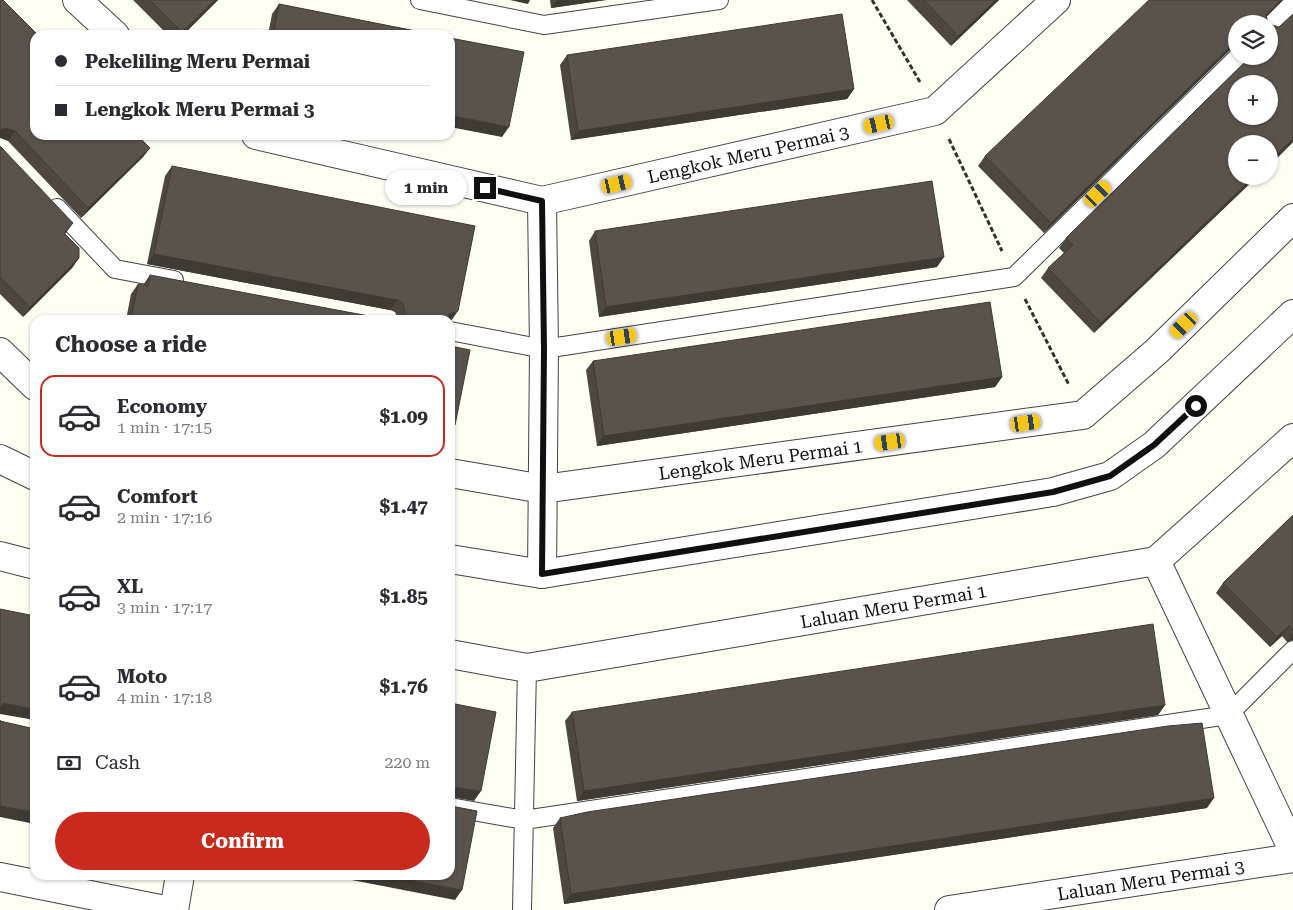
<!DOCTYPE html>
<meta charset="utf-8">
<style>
:root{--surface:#fff;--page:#f2f2f3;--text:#2b2b33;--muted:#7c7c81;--line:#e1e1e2;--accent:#ca291e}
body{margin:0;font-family:"Roboto Serif",serif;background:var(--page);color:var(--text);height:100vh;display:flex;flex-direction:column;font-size:19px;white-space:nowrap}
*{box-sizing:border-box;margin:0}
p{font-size:16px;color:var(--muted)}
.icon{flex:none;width:28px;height:28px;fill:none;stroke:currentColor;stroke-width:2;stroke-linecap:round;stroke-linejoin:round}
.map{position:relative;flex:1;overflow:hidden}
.sheet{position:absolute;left:30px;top:315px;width:425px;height:565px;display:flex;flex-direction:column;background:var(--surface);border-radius:15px;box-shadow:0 1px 4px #0004}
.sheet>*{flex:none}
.top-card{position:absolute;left:30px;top:30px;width:425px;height:110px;border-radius:15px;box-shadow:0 1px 4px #0004;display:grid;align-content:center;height:110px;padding:0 25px;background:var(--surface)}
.tools{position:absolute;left:1228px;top:15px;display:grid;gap:10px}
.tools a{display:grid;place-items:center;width:50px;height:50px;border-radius:50%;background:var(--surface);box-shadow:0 1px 4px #0004;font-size:25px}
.end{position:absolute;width:22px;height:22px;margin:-11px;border:6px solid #101010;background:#fff;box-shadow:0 0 0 2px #fff}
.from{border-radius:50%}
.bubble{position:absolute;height:35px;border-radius:18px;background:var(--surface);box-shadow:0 1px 4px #0004;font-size:16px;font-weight:700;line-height:35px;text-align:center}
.car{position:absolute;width:15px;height:30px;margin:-15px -8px;border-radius:6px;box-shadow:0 0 4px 1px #0007;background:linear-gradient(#f5c518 24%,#345 0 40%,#f5c518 0 76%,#345 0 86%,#f5c518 0)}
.top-card b{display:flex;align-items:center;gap:18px;height:48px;font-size:19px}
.top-card b+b{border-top:1px solid var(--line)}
.top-card i{width:12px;height:12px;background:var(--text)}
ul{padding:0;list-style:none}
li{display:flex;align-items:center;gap:15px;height:82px;margin:0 10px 8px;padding:0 15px;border:2px solid transparent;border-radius:15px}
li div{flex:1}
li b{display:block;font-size:19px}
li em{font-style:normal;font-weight:700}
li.selected{border-color:var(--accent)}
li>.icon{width:45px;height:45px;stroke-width:1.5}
h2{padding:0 25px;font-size:22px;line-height:60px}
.pay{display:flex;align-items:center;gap:12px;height:55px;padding:0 25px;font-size:19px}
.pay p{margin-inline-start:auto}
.action{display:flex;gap:10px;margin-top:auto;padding:10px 25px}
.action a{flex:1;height:58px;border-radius:30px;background:var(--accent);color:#fff;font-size:20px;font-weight:700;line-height:58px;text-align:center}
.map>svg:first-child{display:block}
</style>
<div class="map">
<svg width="1293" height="910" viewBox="0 0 1293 910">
<rect width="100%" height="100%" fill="#fffef3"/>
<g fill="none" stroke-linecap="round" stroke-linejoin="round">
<defs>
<path id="service" d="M420 0 544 25 719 0
M1269 27 1293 3
M57 208 115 269 174 280
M450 331 544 349 1014 277 1239 56
M450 807 524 820 1228 715 1293 650
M522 910 527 668"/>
<g id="minor">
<path d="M77 0 115 35"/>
<path id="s1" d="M256 135 542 201 935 111 1056 0"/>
<path d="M0 352 35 386"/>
<path id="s2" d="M450 473 543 489 1083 415 1157 351 1293 218"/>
<path d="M0 556 35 565"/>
<path d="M1156 561 1293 850"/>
<path d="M542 574 544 349 542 201"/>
<path id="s3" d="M450 654 527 668 1156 561 1293 438"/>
<path d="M0 877 165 910"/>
<path d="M174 910 180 875"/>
<path id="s4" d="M949 910 1293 858"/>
</g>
<path id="tertiary" d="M0 459 35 476
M450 559 542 574 1053 492 1110 476 1154 445 1293 314"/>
</defs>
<use href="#service" stroke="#434343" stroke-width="20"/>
<use href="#minor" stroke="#434343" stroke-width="30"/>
<use href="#tertiary" stroke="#434343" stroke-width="30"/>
<path stroke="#323232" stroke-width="3" stroke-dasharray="5 2.5" stroke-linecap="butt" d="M872 0 920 82
M949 139 1002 251
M1025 299 1069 385"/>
<use href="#service" stroke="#fff" stroke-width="18"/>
<use href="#minor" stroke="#fff" stroke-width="28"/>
<use href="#tertiary" stroke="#fff" stroke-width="28"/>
</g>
<path fill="#4d4740" d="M0 0 150 148 143 157 81 218 8 141Z
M133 0H218L183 35H168Z
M550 0H606L551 8Z
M907 0H999L951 46Z
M279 4 436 35H268L272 14Z
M1232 48 1044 233 978 166 985 156Z
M567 55 854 89 847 99 571 140 560 65Z
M1249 56H1269L1293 142 1269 166V144L1094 333 1041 278 1048 268 1064 253 1059 248 1066 238 1248 59Z
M0 146 65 234 79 258 72 268 23 317 0 294Z
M172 166 451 321 398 319 395 312 390 310 147 264 165 176Z
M595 231 937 267 599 317 589 241Z
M150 275 390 320H126L131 294 138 284 143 285Z
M593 361 1002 377 995 387 597 446 586 370Z
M1293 515V640L1287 642 1282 636 1270 647 1216 593 1223 583Z
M1165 705 1158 715 577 801 565 721 572 712Z
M1207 808 564 904 553 828 560 818Z"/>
<path fill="#3f3a34" d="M215 0H218L183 35H181Z
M510 0H530L528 4Z
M557 0H606L551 8Z
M996 0H999L951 46 958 36Z
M1280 0H1283L1259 24 1266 15Z
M1236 41V46L1232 48 1044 233 1051 223Z
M854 89 847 99 571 140 578 131Z
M450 115 509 127 502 137 450 127Z
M5 128 15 131 8 141 0 138V130Z
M1293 139V142L1269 166V162Z
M150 148 143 157 81 218 88 208Z
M1254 176H1258L1094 333 1101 323Z
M73 223 66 233 57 243 64 233Z
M154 254 397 300 390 310 147 264Z
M944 257 937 267 599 317 606 307Z
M79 258 72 268 23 317 30 307Z
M458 311 451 321 445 320 449 314Z
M1002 377 995 387 597 446 604 436Z
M450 423 455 425 450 432Z
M1289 626 1282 636 1270 647 1277 637Z
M1293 633V640L1287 642Z
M3 703 35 709V720L0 714V707Z
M1165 705 1158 715 577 801 584 791Z
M454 787 481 791 474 801 450 797V791Z
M1214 798 1207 808 564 904 571 894Z
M0 806 35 812V824L0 817Z
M326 875H385L462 890 455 900Z"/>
<path fill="#5a534b" stroke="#3f3a34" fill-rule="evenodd" d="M0 0H3L38 35H35V135H137L150 148 88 208 15 131 5 128 0 130Z
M150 0H215L182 32Z
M924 0H996L958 36Z
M1149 0H1280L1266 15 1268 24H1236V41L1051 223 985 156Z
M279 4 436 35H273Z
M842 14 854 89 578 131 567 55Z
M1293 14V139L1269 162V144H1236V176H1254L1101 323 1048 268 1073 245 1066 238 1251 56H1269V24L1279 27ZM1236 84H1269V116H1236Z
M450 38 524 52 509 127 450 115Z
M0 146 73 223 64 233 79 248V258L30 307 0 277Z
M172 166 475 226 458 311 449 314 447 320H395L403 317 405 312 402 302 397 300 154 254Z
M932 181 944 257 606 307 595 231Z
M150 275 390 320H131L138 284 148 286Z
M990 302 1002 377 604 436 593 361Z
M450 328 454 331 451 346 470 350 455 425 450 423Z
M1293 515V631L1289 626 1277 637 1223 583Z
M0 609 35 616V709L3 703 0 707Z
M1153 624 1165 705 584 791 572 712Z
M450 703 496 712 481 791 454 787 450 791Z
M0 720V721L35 729V812L0 806Z
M1202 723 1214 798 571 894 560 818 587 812 1168 726Z
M450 804 451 806 477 811 462 890 385 875H450Z"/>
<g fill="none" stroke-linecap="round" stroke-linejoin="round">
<path stroke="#101010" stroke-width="6" d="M485 188 542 201 544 349 542 574 1053 492 1110 476 1154 445 1196 406"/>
</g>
<g text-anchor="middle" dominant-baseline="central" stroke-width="5" stroke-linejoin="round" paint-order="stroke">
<g font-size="18" fill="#101010" stroke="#fff">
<text stroke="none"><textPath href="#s1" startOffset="505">Lengkok Meru Permai 3</textPath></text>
<text stroke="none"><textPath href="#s2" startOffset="314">Lengkok Meru Permai 1</textPath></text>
<text stroke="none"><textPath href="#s3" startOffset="450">Laluan Meru Permai 1</textPath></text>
<text stroke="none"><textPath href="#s4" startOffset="204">Laluan Meru Permai 3</textPath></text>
</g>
</g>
</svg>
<div class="tools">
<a><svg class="icon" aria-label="layers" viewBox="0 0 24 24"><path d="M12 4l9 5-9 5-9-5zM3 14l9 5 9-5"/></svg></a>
<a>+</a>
<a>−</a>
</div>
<i class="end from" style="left:1196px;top:406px"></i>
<i class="end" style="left:485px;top:188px"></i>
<div class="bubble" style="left:385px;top:170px;width:82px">1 min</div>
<i class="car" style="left:879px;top:124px;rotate:257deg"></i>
<i class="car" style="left:617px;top:184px;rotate:77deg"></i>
<i class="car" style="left:1098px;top:194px;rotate:46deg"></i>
<i class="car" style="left:1184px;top:325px;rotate:226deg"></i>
<i class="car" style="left:622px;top:337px;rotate:81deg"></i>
<i class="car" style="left:1026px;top:423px;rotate:82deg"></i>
<i class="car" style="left:890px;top:442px;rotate:262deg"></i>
<div class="top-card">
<b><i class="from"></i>Pekeliling Meru Permai</b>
<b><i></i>Lengkok Meru Permai 3</b>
</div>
<section class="sheet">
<h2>Choose a ride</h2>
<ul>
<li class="selected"><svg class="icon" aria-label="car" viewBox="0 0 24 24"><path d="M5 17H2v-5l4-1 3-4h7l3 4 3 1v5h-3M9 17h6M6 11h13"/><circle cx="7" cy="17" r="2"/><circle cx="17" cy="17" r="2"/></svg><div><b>Economy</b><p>1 min · 17:15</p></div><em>$1.09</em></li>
<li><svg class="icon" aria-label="car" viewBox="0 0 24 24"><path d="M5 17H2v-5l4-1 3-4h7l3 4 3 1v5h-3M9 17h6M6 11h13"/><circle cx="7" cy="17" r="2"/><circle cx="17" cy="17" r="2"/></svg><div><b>Comfort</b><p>2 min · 17:16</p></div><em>$1.47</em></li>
<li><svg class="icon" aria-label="car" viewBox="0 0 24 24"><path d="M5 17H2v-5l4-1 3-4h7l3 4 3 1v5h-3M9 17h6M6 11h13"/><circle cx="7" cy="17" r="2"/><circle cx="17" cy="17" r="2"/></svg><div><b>XL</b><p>3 min · 17:17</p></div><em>$1.85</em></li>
<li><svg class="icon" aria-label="car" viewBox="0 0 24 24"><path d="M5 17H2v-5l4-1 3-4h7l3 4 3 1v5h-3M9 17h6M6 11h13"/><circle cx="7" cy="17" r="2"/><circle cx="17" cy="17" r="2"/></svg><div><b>Moto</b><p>4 min · 17:18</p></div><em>$1.76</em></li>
</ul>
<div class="pay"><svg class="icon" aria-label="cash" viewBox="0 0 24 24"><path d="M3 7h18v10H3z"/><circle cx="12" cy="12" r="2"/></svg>Cash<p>220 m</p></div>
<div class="action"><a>Confirm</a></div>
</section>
</div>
